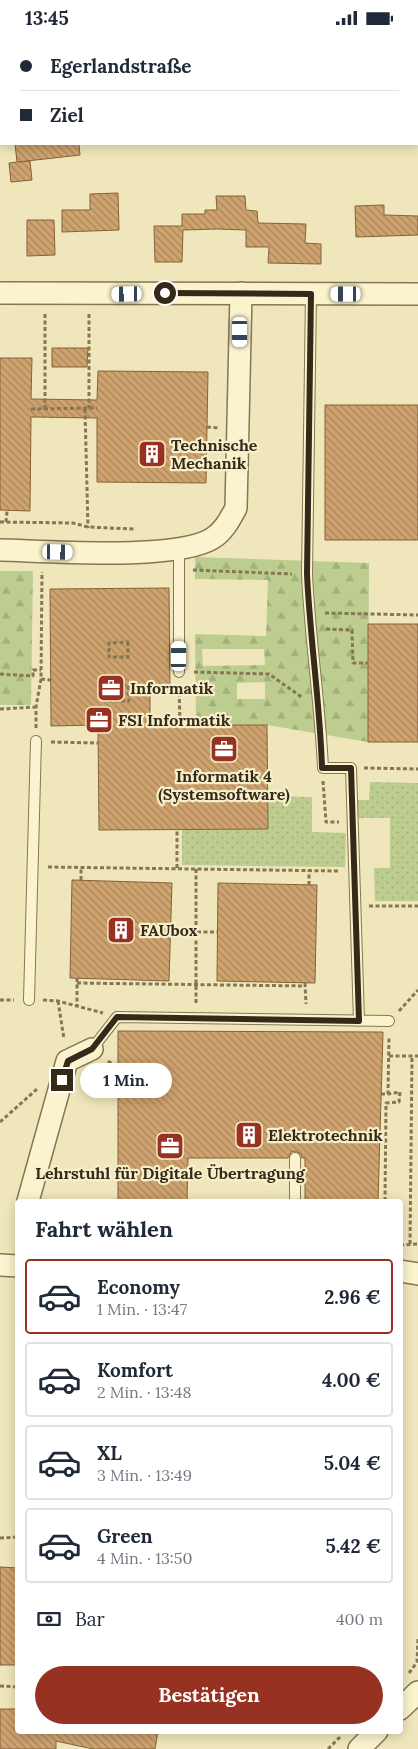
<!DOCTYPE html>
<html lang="de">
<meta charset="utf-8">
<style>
:root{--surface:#fff;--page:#f2f2f3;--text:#1f2937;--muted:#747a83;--line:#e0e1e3;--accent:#973122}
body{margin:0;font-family:Lora,serif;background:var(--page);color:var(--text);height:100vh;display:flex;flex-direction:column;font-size:19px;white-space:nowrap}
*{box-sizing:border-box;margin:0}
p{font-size:16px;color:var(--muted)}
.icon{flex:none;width:28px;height:28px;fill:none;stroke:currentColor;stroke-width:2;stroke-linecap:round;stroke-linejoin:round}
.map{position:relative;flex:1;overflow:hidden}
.panel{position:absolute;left:15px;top:1164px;width:388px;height:535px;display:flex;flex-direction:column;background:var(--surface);border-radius:5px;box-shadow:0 2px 12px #0003}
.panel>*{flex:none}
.hud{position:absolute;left:0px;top:0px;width:419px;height:110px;box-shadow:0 2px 12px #0003;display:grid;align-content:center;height:110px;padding:0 20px;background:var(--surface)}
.end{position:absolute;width:22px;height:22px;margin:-11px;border:6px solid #352a1a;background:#fff;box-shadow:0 0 0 2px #fff}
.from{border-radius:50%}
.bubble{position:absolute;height:35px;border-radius:18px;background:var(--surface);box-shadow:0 2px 12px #0003;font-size:16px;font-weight:800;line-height:35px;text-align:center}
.car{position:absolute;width:15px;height:30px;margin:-15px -8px;border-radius:6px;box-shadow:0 0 4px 1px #0007;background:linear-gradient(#fff 24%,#345 0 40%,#fff 0 76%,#345 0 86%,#fff 0)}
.hud b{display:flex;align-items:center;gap:18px;height:48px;font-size:19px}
.hud b+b{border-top:1px solid var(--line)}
.hud i{width:12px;height:12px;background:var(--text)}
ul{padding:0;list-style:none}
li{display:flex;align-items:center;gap:15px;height:75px;margin:0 10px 8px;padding:0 10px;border:2px solid var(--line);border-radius:5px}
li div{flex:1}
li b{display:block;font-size:19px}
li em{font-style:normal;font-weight:800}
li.current{border-color:var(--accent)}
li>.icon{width:45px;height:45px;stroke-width:1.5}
h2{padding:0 20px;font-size:22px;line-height:60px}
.pay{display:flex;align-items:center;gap:12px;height:55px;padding:0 20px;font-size:19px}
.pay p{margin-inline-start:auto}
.primary-button{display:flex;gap:10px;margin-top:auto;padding:10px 20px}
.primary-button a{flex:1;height:58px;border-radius:30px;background:var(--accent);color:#fff;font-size:20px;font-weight:800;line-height:58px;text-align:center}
.status{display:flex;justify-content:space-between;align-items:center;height:35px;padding:0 25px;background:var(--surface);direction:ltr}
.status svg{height:14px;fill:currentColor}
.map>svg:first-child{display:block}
</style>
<div class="status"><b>13:45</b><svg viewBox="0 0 49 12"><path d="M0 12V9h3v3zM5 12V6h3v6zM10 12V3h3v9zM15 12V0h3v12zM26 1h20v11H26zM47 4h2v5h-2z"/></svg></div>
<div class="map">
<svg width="418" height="1714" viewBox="0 0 418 1714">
<defs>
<pattern id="grass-dots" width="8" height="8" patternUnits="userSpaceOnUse" patternTransform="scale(1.25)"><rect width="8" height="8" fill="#bdcd8f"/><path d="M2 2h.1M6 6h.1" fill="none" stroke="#a3b07b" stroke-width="1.8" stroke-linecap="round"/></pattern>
<pattern id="forest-firs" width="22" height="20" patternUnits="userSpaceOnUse" patternTransform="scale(1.25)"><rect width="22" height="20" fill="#bdcd8f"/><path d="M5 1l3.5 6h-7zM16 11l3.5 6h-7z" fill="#a3b07b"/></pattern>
<pattern id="building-back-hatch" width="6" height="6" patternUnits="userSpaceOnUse" patternTransform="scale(1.25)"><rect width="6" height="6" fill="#cfa36f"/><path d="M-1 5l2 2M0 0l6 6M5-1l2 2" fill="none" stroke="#a9855a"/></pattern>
</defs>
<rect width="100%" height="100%" fill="#efe6bb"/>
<path fill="url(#grass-dots)" d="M370 747 418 748V866H375L374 833H390V783H357V765H369Z
M268 761 312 762V797L346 798 345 832 182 830V793L268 794Z"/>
<path fill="url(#forest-firs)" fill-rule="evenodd" d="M195 522 369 528 368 707 267 690H196L195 599 266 601 268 545 195 544ZM202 614H264L265 630 203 631ZM265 647V664H237V648Z
M0 536H33L31 670H0Z"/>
<path fill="url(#building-back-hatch)" stroke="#866239" d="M15 109H79L80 120 18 127 30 126 32 145 11 147 9 128 17 127Z
M118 158 119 195 62 197V175H90V159Z
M216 161H245L246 175 257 176 258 188 306 189 305 208 321 209V229L268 228 269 212H246V195L217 194 183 195 182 227H155L154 191H182V179H205V175H217Z
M384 170V180L418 181V200L356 202 355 171Z
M27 185H54L55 220 27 221Z
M52 313H88L87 332H52Z
M0 323H32L31 364 97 365 98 336 208 337 206 448 97 447V383L31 382 30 476 0 475Z
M325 370H418V505H325Z
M169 553 170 656H150V690H267L268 794 99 795 98 690 51 691 50 554Z
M368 589H418V707H368Z
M72 845 172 848 169 946 70 943Z
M218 848 317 850 315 948 217 946Z
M118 996 383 997 378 1166H305V1123H302L301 1119 295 1116 291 1117 288 1123H188L187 1166H118Z
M0 1532 18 1533V1630H0Z
M0 1674H18V1696H158L155 1714H93L56 1706V1714H0Z"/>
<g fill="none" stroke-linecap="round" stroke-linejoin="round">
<defs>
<path id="service" d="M311 259 307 539C310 604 320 668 323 733H351L359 986
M179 516V637
M29 965 36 706
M92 1014 117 982 389 986
M295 1166V1123"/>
<path id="minor" d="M90 1 93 0
M0 32H1
M0 258 418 259
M0 515C46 516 178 526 213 503 224 496 230 484 236 473L241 258
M28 1166 67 1026 92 1014
M0 1230 18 1231
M400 1236 418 1239
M400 1674 418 1657
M359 1714 377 1696"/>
</defs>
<use href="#service" stroke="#867654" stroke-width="12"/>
<use href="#minor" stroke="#867654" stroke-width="24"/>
<path stroke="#867654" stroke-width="3" stroke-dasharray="4 2.5" stroke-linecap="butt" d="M418 101V100
M89 279V373
M31 374 97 373
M45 374V277
M85 374 88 493
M207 392 219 393
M0 487 73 488 88 492 134 494
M6 487 7 476
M193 535 292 539
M325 578 418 580
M326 594 352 595 353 628H368
M128 607V622H109V608Z
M194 637 269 639 303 663
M0 639 33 641V635H41
M41 644 51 645
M109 650H128L129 666H109Z
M179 651 180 690
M0 674 36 672
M36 693V672L41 644 42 537
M51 707 98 708
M364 733 418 734
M323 746 326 787H339
M48 832 339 836
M177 833V795
M196 834V968
M81 845V832
M309 850V835
M369 871H418
M171 897H217
M77 943V971
M77 948 305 951
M305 948 306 969
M0 965H14
M43 965 58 966 103 978
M58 966 64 1004
M399 976 418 955
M389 1021H418
M108 1026 118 1033
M381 1059H388L389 1001
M0 1087 37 1054
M385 1166 386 1068 399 1067 400 1057 388 1059
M410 1209 412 1021
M400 1210 418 1209
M0 1503 18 1502
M409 1638 417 1627 418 1604
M0 1651 18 1652
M328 1714 340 1702"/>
<use href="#service" stroke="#faf3ce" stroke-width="10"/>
<use href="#minor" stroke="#faf3ce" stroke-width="21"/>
</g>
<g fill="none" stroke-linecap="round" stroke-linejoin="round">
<path stroke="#352a1a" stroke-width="6" d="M62 1045 68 1026 92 1014 117 982 359 986 351 733H322C320 668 310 604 307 539L311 259 165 258"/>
</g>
<defs>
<symbol id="building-square" viewBox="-11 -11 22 22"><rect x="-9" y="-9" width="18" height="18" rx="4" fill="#973122" stroke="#f6efca"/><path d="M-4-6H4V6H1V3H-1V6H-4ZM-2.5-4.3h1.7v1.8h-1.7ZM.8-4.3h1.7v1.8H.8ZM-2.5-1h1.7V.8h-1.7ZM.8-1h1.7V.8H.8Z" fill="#fff"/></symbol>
<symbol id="office-square" viewBox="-11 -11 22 22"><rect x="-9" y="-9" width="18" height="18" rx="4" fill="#973122" stroke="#f6efca"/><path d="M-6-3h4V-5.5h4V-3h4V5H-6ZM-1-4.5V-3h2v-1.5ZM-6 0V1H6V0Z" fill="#fff"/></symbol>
</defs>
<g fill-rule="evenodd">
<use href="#building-square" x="136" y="403" width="32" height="32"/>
<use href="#office-square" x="95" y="637" width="32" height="32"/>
<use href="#office-square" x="83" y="669" width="32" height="32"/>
<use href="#office-square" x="208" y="698" width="32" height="32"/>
<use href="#building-square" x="105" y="879" width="32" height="32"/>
<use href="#building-square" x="233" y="1084" width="32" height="32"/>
<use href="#office-square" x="154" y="1095" width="32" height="32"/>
</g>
<g text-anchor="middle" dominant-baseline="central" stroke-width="4.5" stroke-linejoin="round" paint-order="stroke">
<g font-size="16" font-weight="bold" fill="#352a1a" stroke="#f6efca" text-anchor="start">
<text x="171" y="410">Technische<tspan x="171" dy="18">Mechanik</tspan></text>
<text x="130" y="653">Informatik</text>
<text x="118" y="685">FSI Informatik</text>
<text x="224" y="741" text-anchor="middle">Informatik 4<tspan x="224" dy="18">(Systemsoftware)</tspan></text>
<text x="140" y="895">FAUbox</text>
<text x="268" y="1100">Elektrotechnik</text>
<text x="170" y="1138" text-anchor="middle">Lehrstuhl für Digitale Übertragung</text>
</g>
</g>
</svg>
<i class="end from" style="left:165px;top:258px"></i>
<i class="end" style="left:62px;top:1045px"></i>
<div class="bubble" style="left:80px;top:1028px;width:92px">1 Min.</div>
<i class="car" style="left:127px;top:259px;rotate:269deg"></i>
<i class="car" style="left:346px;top:259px;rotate:270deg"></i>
<i class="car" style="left:240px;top:297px;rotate:180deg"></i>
<i class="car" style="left:58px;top:517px;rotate:91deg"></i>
<i class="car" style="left:179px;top:621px;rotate:1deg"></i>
<div class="hud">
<b><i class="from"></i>Egerlandstraße</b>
<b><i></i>Ziel</b>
</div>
<section class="panel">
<h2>Fahrt wählen</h2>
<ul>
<li class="current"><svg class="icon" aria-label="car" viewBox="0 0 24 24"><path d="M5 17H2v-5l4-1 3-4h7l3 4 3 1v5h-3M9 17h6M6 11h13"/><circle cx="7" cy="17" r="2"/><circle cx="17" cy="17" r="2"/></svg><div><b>Economy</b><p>1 Min. · 13:47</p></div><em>2.96 €</em></li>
<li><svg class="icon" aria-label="car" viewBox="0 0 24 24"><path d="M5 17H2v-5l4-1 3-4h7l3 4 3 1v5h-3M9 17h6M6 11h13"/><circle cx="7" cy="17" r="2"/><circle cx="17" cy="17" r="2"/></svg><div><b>Komfort</b><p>2 Min. · 13:48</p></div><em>4.00 €</em></li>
<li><svg class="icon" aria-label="car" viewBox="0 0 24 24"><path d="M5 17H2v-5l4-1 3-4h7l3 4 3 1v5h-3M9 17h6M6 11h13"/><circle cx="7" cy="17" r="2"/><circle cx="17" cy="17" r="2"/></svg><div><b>XL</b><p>3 Min. · 13:49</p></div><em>5.04 €</em></li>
<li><svg class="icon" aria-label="car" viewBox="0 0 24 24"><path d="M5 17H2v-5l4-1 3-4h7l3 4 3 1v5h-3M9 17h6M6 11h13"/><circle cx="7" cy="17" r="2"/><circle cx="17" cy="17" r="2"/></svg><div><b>Green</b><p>4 Min. · 13:50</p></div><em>5.42 €</em></li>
</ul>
<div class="pay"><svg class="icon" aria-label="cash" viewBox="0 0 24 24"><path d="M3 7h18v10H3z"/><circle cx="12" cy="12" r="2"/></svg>Bar<p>400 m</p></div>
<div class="primary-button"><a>Bestätigen</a></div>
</section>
</div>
